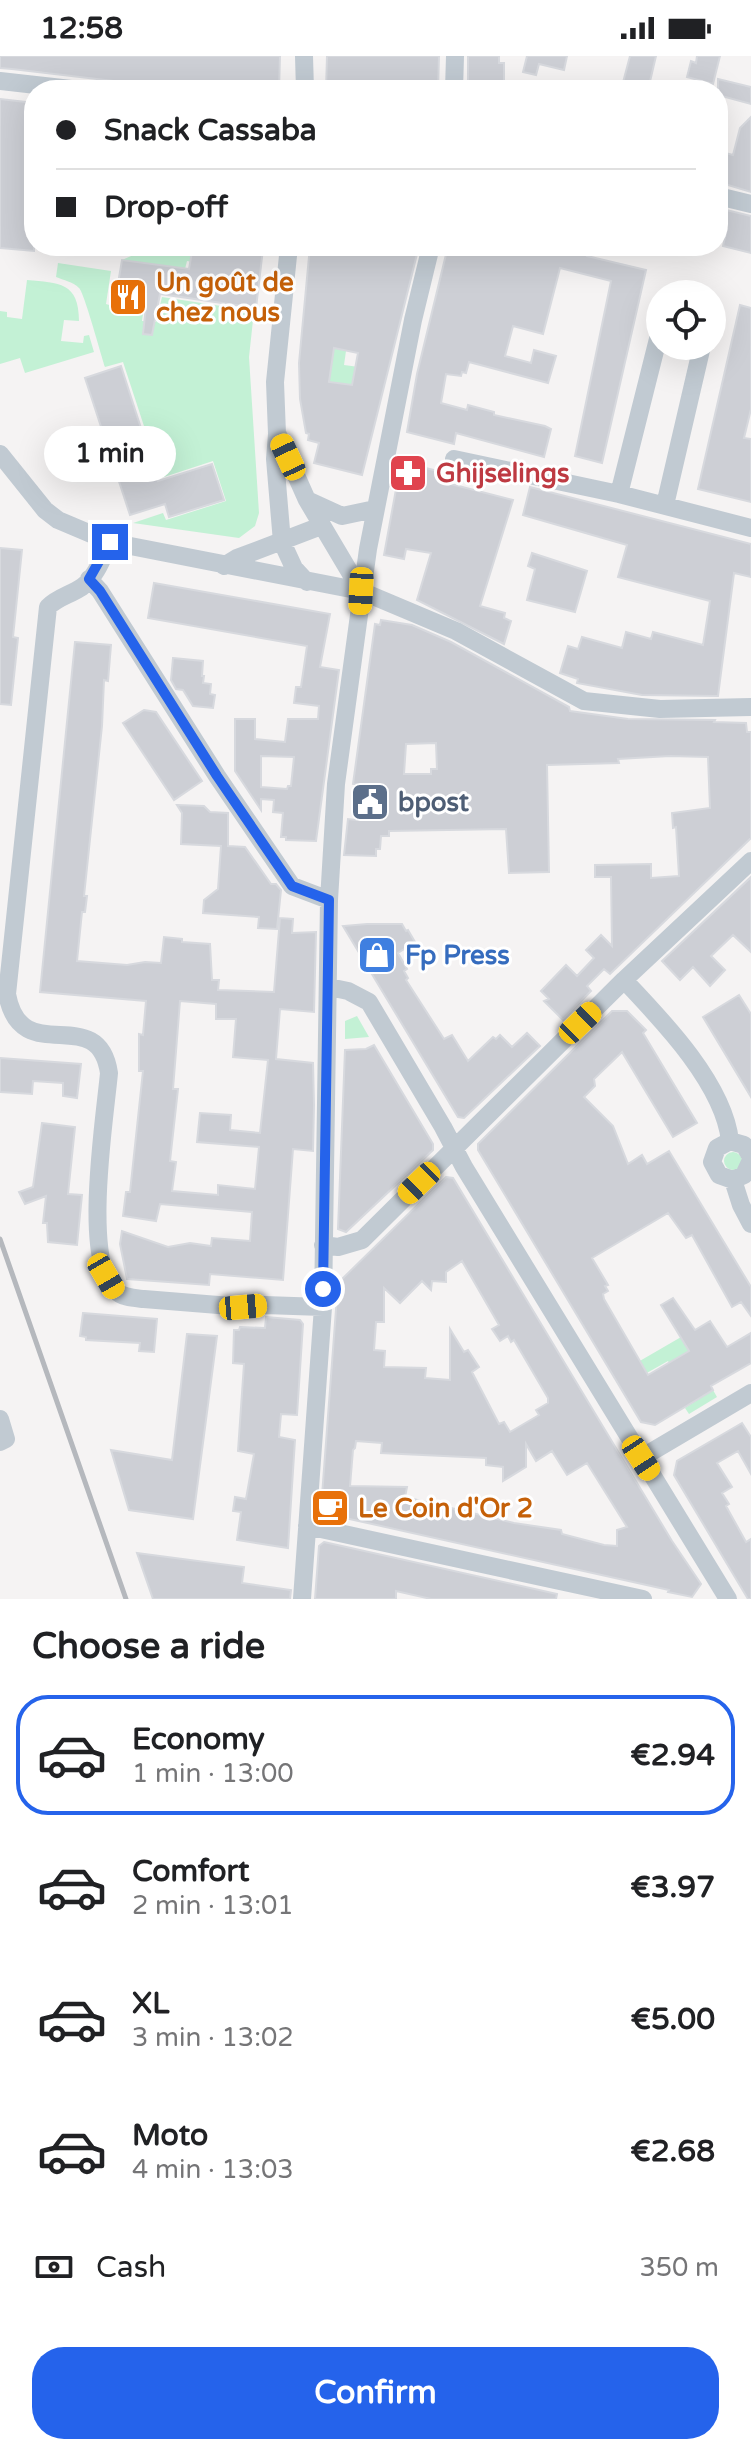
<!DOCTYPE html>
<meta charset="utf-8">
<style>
:root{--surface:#fff;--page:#f6f6f6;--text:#202124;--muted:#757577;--line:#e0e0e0;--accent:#2563eb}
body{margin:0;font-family:"Varela Round",sans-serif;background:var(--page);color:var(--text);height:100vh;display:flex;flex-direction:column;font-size:30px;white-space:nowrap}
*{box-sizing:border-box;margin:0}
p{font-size:26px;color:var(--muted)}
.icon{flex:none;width:44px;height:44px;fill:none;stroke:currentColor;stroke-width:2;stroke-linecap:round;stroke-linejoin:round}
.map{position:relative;height:1543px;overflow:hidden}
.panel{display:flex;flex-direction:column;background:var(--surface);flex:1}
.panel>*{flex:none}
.guide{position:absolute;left:24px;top:24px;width:704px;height:176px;border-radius:32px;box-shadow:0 8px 32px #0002;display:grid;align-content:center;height:176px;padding:0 32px;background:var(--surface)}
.buttons{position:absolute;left:646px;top:224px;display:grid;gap:16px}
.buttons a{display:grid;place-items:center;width:80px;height:80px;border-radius:50%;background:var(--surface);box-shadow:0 8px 32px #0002;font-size:40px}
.end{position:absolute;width:36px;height:36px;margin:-18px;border:10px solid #2563eb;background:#fff;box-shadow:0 0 0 4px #fff}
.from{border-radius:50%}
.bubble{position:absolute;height:56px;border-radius:28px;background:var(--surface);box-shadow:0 8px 32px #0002;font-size:26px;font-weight:700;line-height:56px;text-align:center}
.car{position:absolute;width:24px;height:48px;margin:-24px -12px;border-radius:10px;box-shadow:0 0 6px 2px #0007;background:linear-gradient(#f5c518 24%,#345 0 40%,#f5c518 0 76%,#345 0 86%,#f5c518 0)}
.guide b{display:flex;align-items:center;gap:28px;height:76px;font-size:30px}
.guide b+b{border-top:2px solid var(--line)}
.guide i{width:20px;height:20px;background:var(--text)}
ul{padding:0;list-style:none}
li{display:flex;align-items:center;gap:24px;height:120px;margin:0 16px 12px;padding:0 16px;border:4px solid transparent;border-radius:32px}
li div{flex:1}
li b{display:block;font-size:30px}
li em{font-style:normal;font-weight:700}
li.active{border-color:var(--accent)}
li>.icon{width:72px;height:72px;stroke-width:1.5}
h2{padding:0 32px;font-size:36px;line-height:96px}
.pay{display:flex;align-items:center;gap:20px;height:88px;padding:0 32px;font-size:30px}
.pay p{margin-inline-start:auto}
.action{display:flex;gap:16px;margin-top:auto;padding:16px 32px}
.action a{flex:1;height:92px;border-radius:32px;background:var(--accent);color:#fff;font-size:32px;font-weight:700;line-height:92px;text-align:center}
.status{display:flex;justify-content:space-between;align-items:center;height:56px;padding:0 40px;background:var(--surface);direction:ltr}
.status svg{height:22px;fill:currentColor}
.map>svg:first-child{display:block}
</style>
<div class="status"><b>12:58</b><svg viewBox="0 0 49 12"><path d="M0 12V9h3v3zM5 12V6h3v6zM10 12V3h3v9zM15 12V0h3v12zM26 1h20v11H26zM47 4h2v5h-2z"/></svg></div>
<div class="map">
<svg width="751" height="1543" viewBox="0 0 751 1543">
<rect width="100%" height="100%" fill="#f5f3f3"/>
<path fill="#c3f1d5" d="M154 190H203L209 209 187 205 185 213 122 204Z
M58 207 111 215 106 248 116 251 119 247 144 251 142 265 156 266 162 241 254 255 249 301 259 457 255 470 239 482 133 467 163 457 166 464 226 445 213 405 161 422 123 306 105 311C101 299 84 236 79 232 74 226 63 224 56 221Z
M27 224C59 227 79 226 79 265L64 264 61 285 83 287 84 280 89 279 94 296 25 317 20 302 0 308V255L7 256V261L22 263Z
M334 292 346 295 344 309 359 311 360 330 328 326Z
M357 960 369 981 345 983V965Z
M724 1105a9 9 0 1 1 18 0a9 9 0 1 1-18 0Z
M688 1277 697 1308 675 1317 668 1305 645 1318 638 1306Z
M713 1334 717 1341 689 1358 685 1352Z"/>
<path fill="#cdcfd5" stroke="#d7d9de" stroke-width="2" fill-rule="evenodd" d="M0 0H280L279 34H190L12 13 0 12Z
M327 0H439L438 34H326Z
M468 0H499V7H504V34H468Z
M527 0H567L564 14 539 8 536 19 523 16Z
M630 0H656L648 34H621Z
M697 0H720L713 28 687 21 691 5 696 7Z
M718 23 751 31V48L718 39Z
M0 43 34 47V195L0 192Z
M751 61V136L718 126V95L733 99 740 72Z
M718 152 751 160V197L723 190 727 173 718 171Z
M193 190H247L263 193 256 252 160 238 152 279 143 278 146 250 115 245 122 204 189 213Z
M310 190H419L362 419 314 407 319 387 308 384 309 378 306 377 300 343 299 307ZM334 292 358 297 352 329 329 326Z
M448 190H590L587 200 646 214 602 407 575 400 611 225 560 212 543 278 513 270 505 300 531 307 534 294 556 300 548 327 469 306 466 317 462 316 461 320 446 318 441 347 467 354 468 349 494 356V359L545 370 551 373 544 401 456 377 454 388 407 376 417 318Z
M740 249 751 252V353L744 382 751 383V446L698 433Z
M121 310 158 425 212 408 224 444 169 461 165 448 130 459 85 322Z
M401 406 446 417 443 426 513 444 480 550 505 557 504 562 511 565 504 588 417 544 431 497 406 493 404 503 384 499Z
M530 431 751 488V521L734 517 718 640 642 639 577 627 578 623 560 617 568 590 578 593 582 581 622 592 626 576 651 583 653 576 703 589 710 545 618 521 627 489 523 459Z
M0 492 22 494 13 581 18 582 11 649 0 648Z
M532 497 587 515 575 556 527 544 535 513 528 510Z
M154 527 330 558 320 611 339 614 316 785 286 784V781H281L283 757 273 756 274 744 261 743V754L235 715V663H255V683L285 686 288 663H318L319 650 294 647 296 631H301L307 590 148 562ZM261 700 294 701 291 730H288L287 733 261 731Z
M381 564 412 569 451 586 569 651 570 655 628 663 715 664 714 666 746 667 747 676H751V782L610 918 604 913 587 930 591 935 563 964 544 945 549 943 541 935 566 909 577 920 594 902 586 894 601 879 612 890 611 821H595V809L651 808V822L679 820 676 771 673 772 672 757 710 752 708 701 670 700 618 703 619 707 547 709 549 816 509 817 506 773 389 775V780H381L380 793H376V800L344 799 348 763 356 764 361 729 353 728 375 568 380 569ZM436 687 437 713H431V718H404L406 688Z
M75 586 111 589 108 625 104 624 102 670 84 840H87L85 856H82L77 905 127 909 145 906 161 907 164 881 182 883V886L210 888 212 924H219L218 934 274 936 280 862 293 863 292 877 316 876 314 956 280 953 276 1003 313 1007 314 1049 313 1095 293 1093 283 1224 210 1218 209 1229 127 1223 120 1188 122 1175 168 1191 190 1187 211 1190 212 1182 250 1185 252 1156 160 1148 156 1165 123 1160 126 1136H130L143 1015H139V978L143 979 146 945 40 936ZM180 945 216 948V963H236L233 1001 268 1004 260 1077 230 1074 231 1059 200 1057 197 1086 259 1091 255 1133 218 1129V1139L172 1135 176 1106 170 1105 178 1033H173Z
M173 602 203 605 202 620H204L203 627 211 628 210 638 215 639 213 652 193 650 183 634 176 633 171 624Z
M144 654 156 656 202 725 174 744 123 667Z
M177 749 204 750 210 756 228 757V790L245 791 271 828H276L281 834 277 873 258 872 259 861 203 857 204 844 218 833 221 790 181 788 182 757Z
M751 821V896L733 879 711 900 725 914 710 930 693 911 680 924 662 905Z
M367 868H402L406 875 408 874 415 886 398 897 407 913 404 915 408 922 406 924 444 983 452 979 468 1005 493 981 496 983 500 979 512 991 527 977 540 990 464 1062 458 1061 343 870Z
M739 939 751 958V1041L703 961Z
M612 955H627L646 974 643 977 697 1067 673 1081 622 996 594 1023 595 1030 584 1041 613 1070 628 1108 642 1099 647 1108 669 1095 751 1231V1260L741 1246 732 1251 692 1179 686 1182 668 1157 592 1202 608 1229 605 1230 608 1235 603 1238 604 1243 648 1319 689 1295 661 1249 673 1242 695 1274 710 1265 727 1291 751 1277V1307L711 1330 713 1334 655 1369 641 1366 478 1094V1088Z
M374 989 433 1088V1094L346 1176 338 1173 345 994 366 993Z
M0 1002 81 1008 77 1042 63 1040V1027L33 1025 32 1038 0 1036Z
M42 1067 75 1071 68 1138 82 1139 77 1189 48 1186 47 1167H43L46 1140 25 1148 19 1136 33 1131Z
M446 1121 453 1122 672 1485 701 1528 692 1541 668 1536 669 1534 327 1458 321 1453 338 1227ZM462 1205 499 1269 492 1273 500 1285 508 1280 511 1286 514 1284 548 1342V1347L536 1354 539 1359 510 1376 504 1366 499 1368 472 1316 479 1311 468 1294 464 1296 450 1273V1324L425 1322 426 1312 384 1311 385 1295 374 1294 376 1266H384V1232L400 1247 422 1225 431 1234 432 1225 446 1226V1216ZM356 1385 382 1387 381 1397 486 1402V1409L503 1411V1425L526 1411V1388L536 1405 552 1395 567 1419 587 1407 627 1471 617 1474V1490L604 1489 562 1478 561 1474 514 1467 405 1441 407 1431 350 1430 353 1394 355 1392Z
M83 1257 157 1263 154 1296 139 1295 140 1287 86 1284V1281L80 1280Z
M266 1261 300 1264 303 1268 297 1359 281 1358 279 1381 295 1384 288 1492 237 1484 241 1456 233 1455 235 1441 246 1443 254 1398 238 1395 244 1308 233 1307 234 1274H239L240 1271 265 1272Z
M187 1278 217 1280 193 1463 129 1454 111 1394 172 1404Z
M742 1367 751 1381V1418L738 1395 717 1407 732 1431 722 1437 729 1448 726 1450 746 1486 751 1483V1543H748L674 1419 677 1405Z
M324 1486 557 1538 556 1543H431L396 1535V1543H315L319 1490Z
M137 1497 244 1511 242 1527 291 1534 290 1543H153Z"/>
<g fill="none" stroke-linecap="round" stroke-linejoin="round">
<path stroke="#c1cad2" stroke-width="18" d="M304 0 305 34
M0 25 80 34
M454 34 455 0
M718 140 751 148
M289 190 275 326 277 378 275 403 282 486 294 512 307 526
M278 379 307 444 361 535
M0 398 45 454 58 464 110 486 361 535 456 575 584 645 660 653 751 651
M454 403 619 438 751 472
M619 438 660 275
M307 444 342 460 375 453
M665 449 702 290
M110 486C103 501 96 521 82 531 70 539 58 541 48 551L7 938C21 1015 98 944 109 1017 105 1061 82 1204 115 1234 122 1242 134 1242 144 1243L243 1251 264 1249 323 1251
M224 510 237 502 321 470
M89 523 100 535 217 720 292 830 329 844
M624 924C662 964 724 1028 730 1085
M329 931 348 935 369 946 443 1071 464 1111 728 1543
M751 1101 744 1089 730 1085 717 1092 712 1106 719 1119 733 1124 744 1119 751 1104
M733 1124 741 1149 751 1168
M323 1189 338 1191 362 1184 624 924 751 805
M0 1363 6 1383 0 1386
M641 1402 751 1337
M307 1470 643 1543
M302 1543 323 1251 329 844 336 728 368 493 413 264 431 190"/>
<path stroke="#b5b8bd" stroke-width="5" d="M0 1183 126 1543"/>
</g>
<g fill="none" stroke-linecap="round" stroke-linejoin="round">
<path stroke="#2563eb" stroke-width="10" d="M110 486 89 523 100 535 217 720 292 830 329 844 323 1233"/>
</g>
<defs>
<symbol id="restaurant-square" viewBox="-11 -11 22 22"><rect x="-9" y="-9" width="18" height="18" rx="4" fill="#e8710a" stroke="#fff"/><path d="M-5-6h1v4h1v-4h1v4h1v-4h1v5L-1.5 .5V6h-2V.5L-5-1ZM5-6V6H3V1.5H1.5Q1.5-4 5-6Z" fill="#fff"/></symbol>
<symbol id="pharmacy-square" viewBox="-11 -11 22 22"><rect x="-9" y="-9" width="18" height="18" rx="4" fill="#e0444e" stroke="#fff"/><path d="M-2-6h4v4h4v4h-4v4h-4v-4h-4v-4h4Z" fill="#fff"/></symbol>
<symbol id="civic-square" viewBox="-11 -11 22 22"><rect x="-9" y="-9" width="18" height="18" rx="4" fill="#5c6f8a" stroke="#fff"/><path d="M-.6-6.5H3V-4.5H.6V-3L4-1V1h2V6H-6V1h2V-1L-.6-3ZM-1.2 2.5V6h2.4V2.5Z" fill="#fff"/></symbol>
<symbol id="shop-square" viewBox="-11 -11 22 22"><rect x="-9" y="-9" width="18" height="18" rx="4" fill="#3f7fe0" stroke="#fff"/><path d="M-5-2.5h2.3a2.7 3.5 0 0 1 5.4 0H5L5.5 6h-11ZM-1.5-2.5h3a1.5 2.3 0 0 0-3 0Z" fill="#fff"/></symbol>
<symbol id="cafe-square" viewBox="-11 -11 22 22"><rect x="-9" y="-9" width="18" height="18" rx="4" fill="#e8710a" stroke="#fff"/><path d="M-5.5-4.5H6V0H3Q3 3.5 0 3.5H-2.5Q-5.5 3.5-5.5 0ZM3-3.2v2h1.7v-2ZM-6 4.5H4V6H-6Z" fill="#fff"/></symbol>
</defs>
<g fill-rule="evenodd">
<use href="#restaurant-square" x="106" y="219" width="44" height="44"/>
<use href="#pharmacy-square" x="386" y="395" width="44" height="44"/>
<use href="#civic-square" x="348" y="724" width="44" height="44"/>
<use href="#shop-square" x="355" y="877" width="44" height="44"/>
<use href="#cafe-square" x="308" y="1430" width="44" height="44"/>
</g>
<g text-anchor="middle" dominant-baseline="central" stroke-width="6" stroke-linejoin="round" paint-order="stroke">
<g font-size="26" font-weight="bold" fill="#c56008" stroke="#fff" text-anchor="start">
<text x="156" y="226">Un goût de<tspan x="156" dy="30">chez nous</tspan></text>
<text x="358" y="1452">Le Coin d'Or 2</text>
</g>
<g font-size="26" font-weight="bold" fill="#be3a42" stroke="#fff" text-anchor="start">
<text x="436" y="417">Ghijselings</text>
</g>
<g font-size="26" font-weight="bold" fill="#4e5e75" stroke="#fff" text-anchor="start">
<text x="398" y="746">bpost</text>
</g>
<g font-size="26" font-weight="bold" fill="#366cbe" stroke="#fff" text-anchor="start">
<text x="405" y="899">Fp Press</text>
</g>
</g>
</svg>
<div class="buttons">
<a><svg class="icon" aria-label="locate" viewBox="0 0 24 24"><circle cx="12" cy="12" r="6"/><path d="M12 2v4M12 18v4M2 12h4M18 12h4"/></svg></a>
</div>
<i class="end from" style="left:323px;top:1233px"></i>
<i class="end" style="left:110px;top:486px"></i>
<div class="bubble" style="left:44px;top:370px;width:132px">1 min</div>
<i class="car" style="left:288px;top:401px;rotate:335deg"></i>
<i class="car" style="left:361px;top:535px;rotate:183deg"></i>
<i class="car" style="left:580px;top:967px;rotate:46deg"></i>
<i class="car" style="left:419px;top:1127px;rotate:226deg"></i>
<i class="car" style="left:106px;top:1220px;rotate:150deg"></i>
<i class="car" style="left:243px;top:1251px;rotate:85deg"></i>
<i class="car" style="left:641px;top:1402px;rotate:147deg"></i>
<div class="guide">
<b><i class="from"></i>Snack Cassaba</b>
<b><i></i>Drop-off</b>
</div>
</div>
<section class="panel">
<h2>Choose a ride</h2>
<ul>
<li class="active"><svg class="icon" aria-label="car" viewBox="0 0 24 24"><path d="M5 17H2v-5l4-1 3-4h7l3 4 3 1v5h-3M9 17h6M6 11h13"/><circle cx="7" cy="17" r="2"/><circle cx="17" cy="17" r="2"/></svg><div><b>Economy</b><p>1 min · 13:00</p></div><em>€2.94</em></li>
<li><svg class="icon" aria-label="car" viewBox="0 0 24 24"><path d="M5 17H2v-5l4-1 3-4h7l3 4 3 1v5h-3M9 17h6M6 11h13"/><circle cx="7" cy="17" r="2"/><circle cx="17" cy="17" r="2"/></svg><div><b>Comfort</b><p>2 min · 13:01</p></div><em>€3.97</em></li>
<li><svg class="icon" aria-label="car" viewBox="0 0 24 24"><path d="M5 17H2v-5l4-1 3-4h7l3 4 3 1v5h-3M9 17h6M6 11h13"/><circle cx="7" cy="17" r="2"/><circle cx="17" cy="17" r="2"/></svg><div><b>XL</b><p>3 min · 13:02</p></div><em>€5.00</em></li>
<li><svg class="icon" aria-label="car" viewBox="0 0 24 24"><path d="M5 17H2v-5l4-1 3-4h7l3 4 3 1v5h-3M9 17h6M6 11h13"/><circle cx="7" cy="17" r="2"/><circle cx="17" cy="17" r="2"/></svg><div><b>Moto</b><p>4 min · 13:03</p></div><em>€2.68</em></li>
</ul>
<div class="pay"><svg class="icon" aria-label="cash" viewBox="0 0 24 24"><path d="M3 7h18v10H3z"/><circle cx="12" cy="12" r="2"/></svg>Cash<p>350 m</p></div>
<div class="action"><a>Confirm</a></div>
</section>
